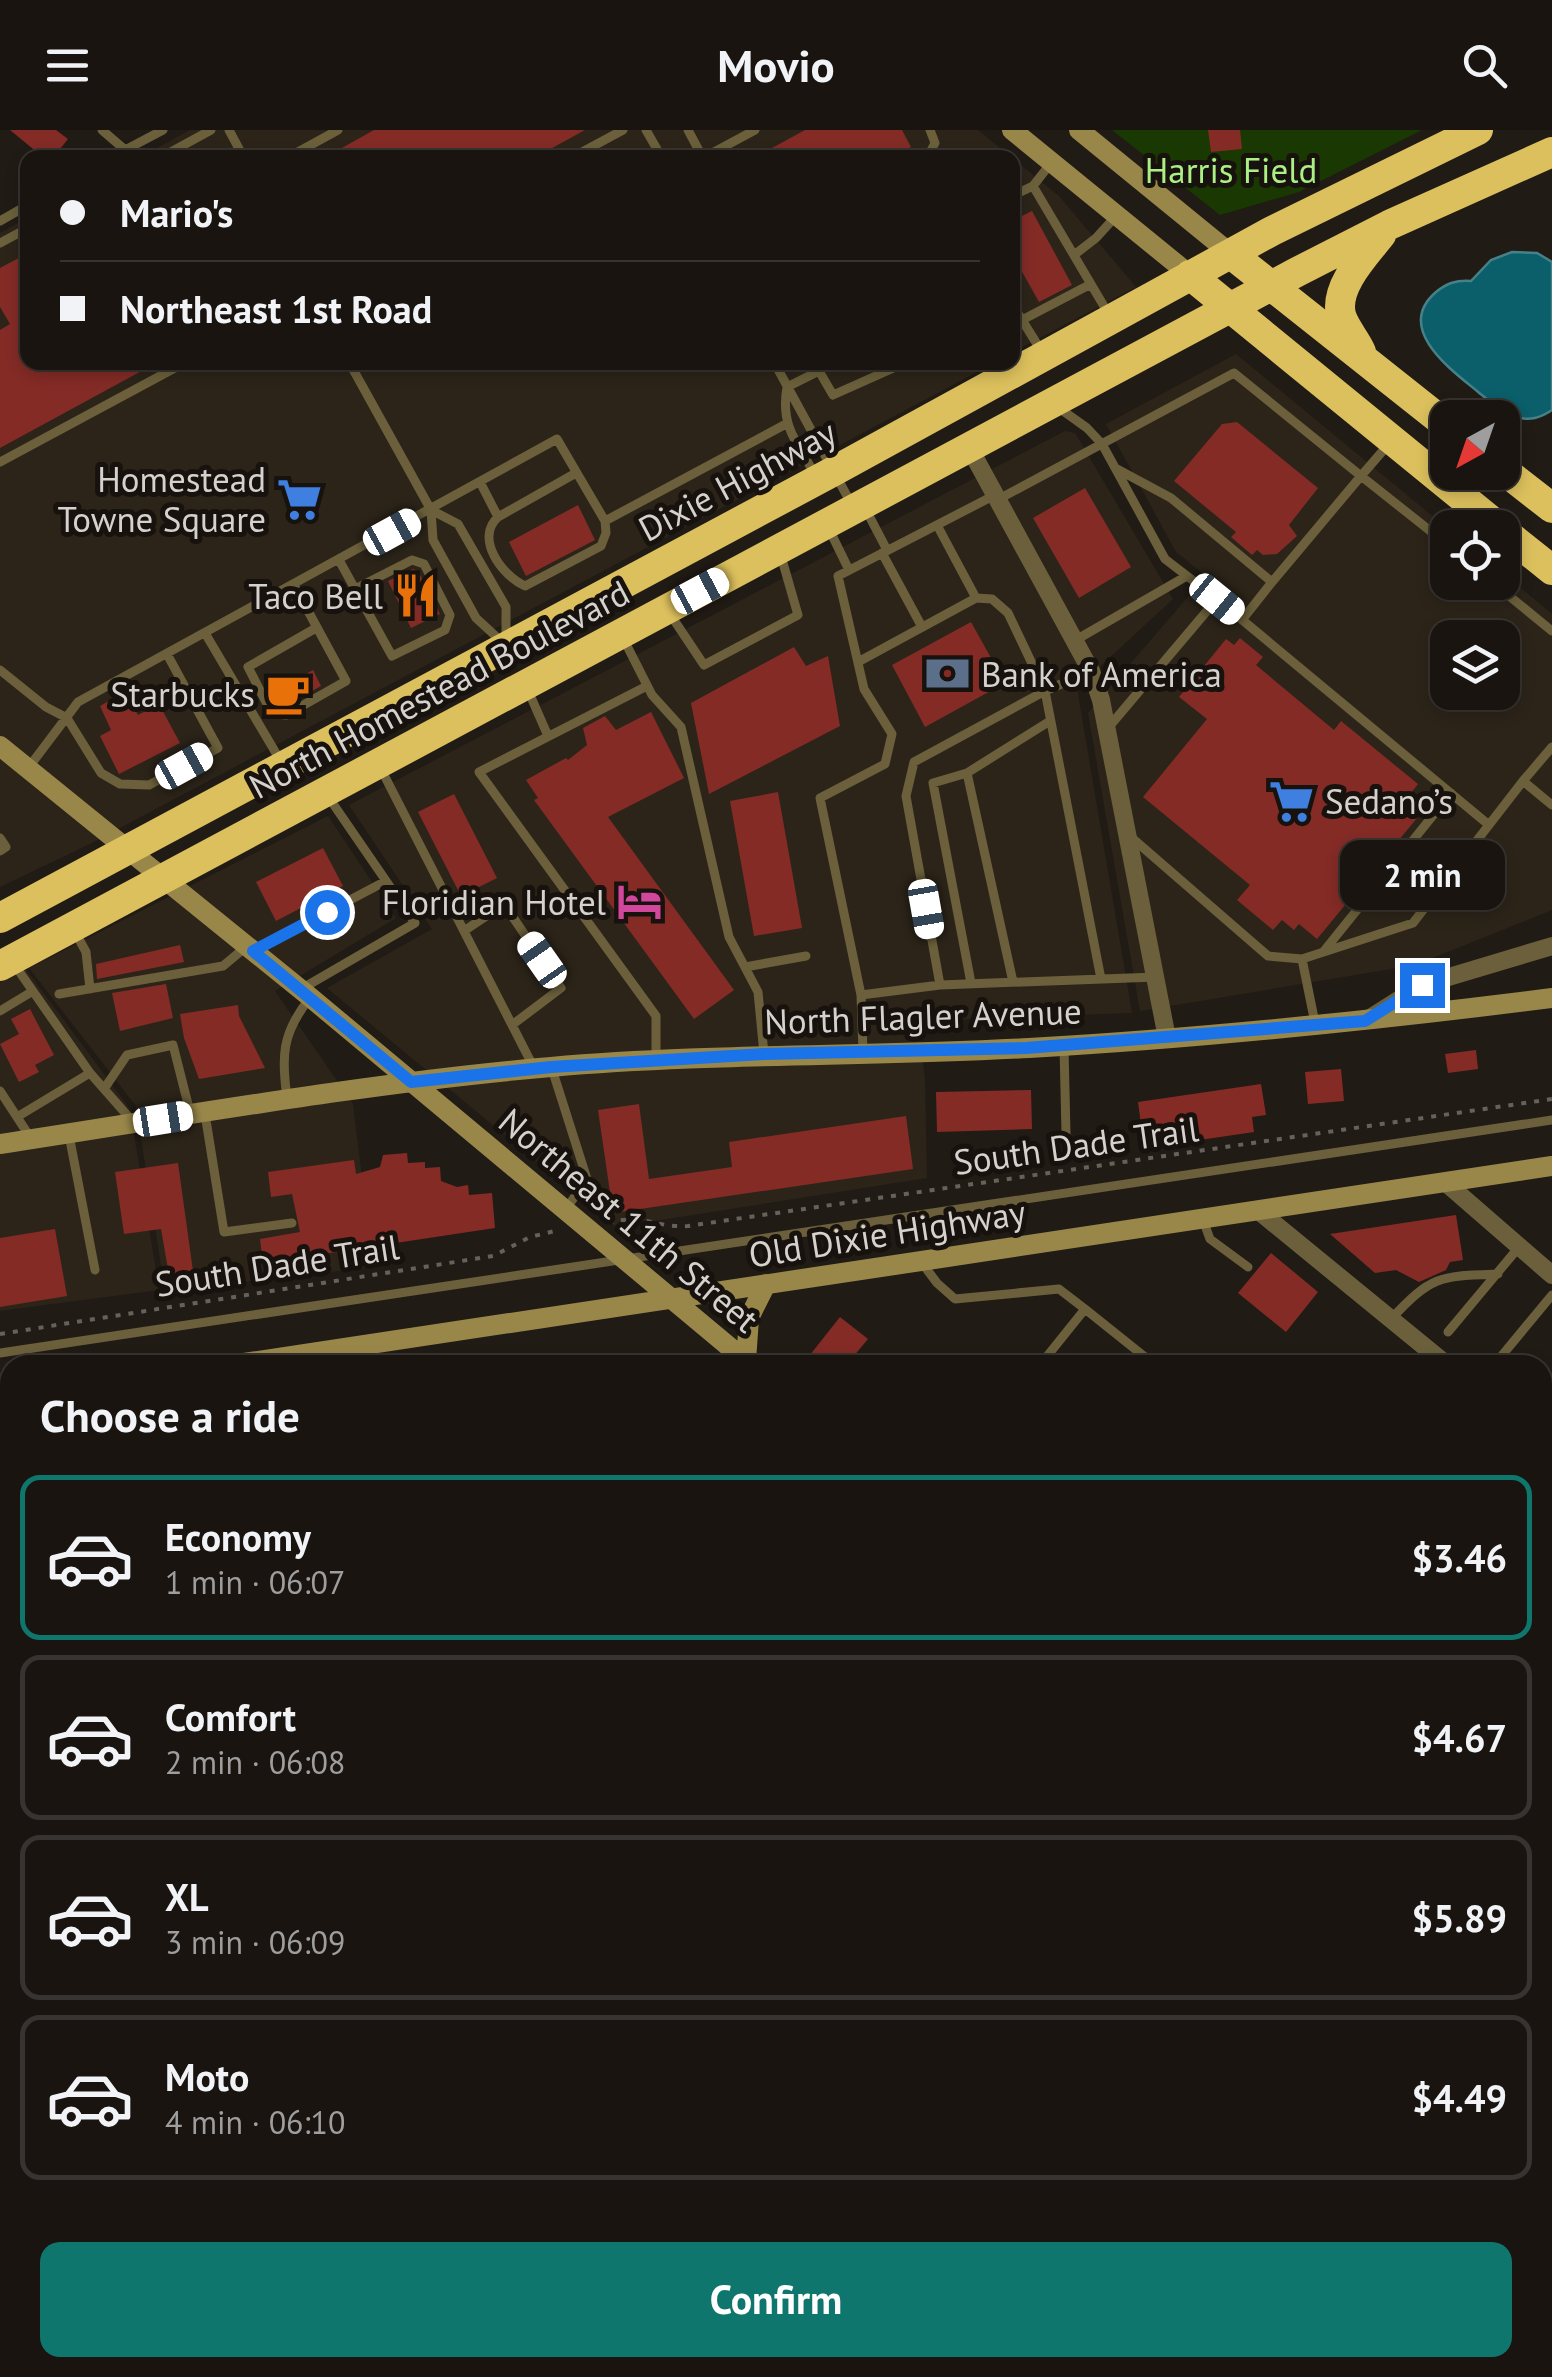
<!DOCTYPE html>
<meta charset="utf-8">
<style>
:root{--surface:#191410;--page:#221d19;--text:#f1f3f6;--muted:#9f9e9f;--line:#373330;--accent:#0f766e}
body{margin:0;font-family:"PT Sans",sans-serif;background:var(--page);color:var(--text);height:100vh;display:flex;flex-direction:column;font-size:38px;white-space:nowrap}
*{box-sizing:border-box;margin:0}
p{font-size:32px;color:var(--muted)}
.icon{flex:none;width:55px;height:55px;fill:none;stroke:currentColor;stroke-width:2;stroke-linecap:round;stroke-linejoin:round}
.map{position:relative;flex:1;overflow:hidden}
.panel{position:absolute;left:0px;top:1225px;width:1552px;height:1022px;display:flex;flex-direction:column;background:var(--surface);border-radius:30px 30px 0 0;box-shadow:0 5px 15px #0003,0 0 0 2px var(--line)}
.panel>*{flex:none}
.hud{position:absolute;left:20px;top:20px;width:1000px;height:220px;border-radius:20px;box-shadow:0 5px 15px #0003,0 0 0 2px var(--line);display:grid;align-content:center;height:220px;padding:0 40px;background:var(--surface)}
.needle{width:65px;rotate:220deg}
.buttons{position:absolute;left:1430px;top:270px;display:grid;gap:20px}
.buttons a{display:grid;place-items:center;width:90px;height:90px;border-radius:20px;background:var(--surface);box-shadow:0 5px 15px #0003,0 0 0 2px var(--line);font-size:50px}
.end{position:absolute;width:45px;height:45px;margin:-22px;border:12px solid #1a73e8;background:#fff;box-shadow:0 0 0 5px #fff}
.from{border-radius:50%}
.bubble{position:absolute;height:70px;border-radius:20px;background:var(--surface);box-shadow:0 5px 15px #0003,0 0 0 2px var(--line);font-size:32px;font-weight:800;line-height:70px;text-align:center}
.car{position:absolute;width:30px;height:60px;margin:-30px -15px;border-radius:12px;box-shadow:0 0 8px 2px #0007;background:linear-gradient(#fff 24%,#345 0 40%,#fff 0 76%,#345 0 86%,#fff 0)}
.hud b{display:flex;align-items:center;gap:35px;height:95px;font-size:38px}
.hud b+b{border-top:2px solid var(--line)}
.hud i{width:25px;height:25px;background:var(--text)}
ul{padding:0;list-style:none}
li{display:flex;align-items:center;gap:30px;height:165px;margin:0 20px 15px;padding:0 20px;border:5px solid var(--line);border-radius:20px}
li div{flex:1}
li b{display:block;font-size:38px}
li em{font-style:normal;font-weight:800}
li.selected{border-color:var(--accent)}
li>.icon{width:90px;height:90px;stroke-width:1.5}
h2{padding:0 40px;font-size:45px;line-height:120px}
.button{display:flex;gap:20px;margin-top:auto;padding:20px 40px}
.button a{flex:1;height:115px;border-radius:20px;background:var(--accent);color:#fff;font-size:40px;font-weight:800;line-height:115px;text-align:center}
header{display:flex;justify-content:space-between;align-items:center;height:130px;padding:0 40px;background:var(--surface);font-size:45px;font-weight:800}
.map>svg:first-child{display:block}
</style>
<header><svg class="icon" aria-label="menu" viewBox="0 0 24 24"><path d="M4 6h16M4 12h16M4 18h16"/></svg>Movio<svg class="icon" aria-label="search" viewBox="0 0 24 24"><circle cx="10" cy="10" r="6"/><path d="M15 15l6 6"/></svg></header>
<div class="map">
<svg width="1552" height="2247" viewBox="0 0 1552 2247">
<rect width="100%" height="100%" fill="#211b15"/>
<path fill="#2c2419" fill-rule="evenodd" d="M190 0H978L1011 27 139 28Z
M1012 28 1059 66 1136 157 1013 222Z
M27 88 28 232 994 233 90 714 0 757V103Z
M1236 224 1447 398 1448 452H1502L1503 443 1552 484V780L1415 835 1140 881 1088 583 1206 446 1176 422 1106 294ZM1448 508H1502V562H1448Z
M1065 301 1075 303 1173 469 1077 558 1132 883 918 891 925 949 927 1048 616 1097 327 858 432 799 349 675Z
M328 686 396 788 275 861 353 974 373 1137 165 1161 136 976 29 838Z
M25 838 130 979 159 1160 0 1181V852Z"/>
<path fill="#1a3902" d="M1112 0H1422L1299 62 1220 85Z"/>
<path fill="#0a5f6a" stroke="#478188" stroke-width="2.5" d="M1512 122 1537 123 1552 132V280C1540 288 1530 291 1516 287 1502 283 1488 270 1477 261 1450 239 1394 198 1436 162 1447 153 1456 150 1471 151L1491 130Z"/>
<path fill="#842b26" d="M10 0H56L68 9 53 28H44Z
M374 0H585L534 28H324Z
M805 0H902L911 17 891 28H754Z
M1208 0H1240L1242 19 1211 22Z
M1032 81 1072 155 1039 172 1012 124V91Z
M28 123V232H158L0 318V200L10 194 0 177V138Z
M1237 292 1318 358 1289 395 1297 406 1277 424 1263 425 1257 420 1252 425 1231 407 1236 402 1174 351 1222 294Z
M1085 358 1131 437 1079 468 1033 388Z
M578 375 595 410 526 446 509 412Z
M413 439 418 441 440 484 411 498 388 451Z
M971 492 1005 553 925 597 892 535Z
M1240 508 1263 527 1256 535 1334 600 1341 591 1418 654 1411 663 1427 676 1317 809 1299 794 1294 800 1282 790 1273 800 1237 770 1250 755 1143 667 1207 589 1179 567 1226 509 1234 515Z
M794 517 806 536 828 526 840 596 709 664 691 573Z
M313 540 321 556 284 577 275 571 271 563Z
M125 562 138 585 159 574 180 613 119 644 100 606 111 600 100 576Z
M651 582 684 648 608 687 734 860 694 889 534 670 538 668 526 650 566 628 568 630 587 615 583 598 605 586 616 600Z
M778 662 802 798 754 806 730 671Z
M454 664 497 748 461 766 418 682Z
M323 718 343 756 276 791 256 752Z
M180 815 184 832 97 849 96 834Z
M166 854 173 888 120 901 112 863Z
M238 875 239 886 265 938 199 949 184 908 180 884Z
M30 879 54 925 35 935 39 942 19 952 0 914 19 904 11 889Z
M1476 920 1478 939 1448 943 1445 924Z
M1341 939 1344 971 1308 974 1305 942Z
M1261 954 1266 985 1252 987 1254 1002 1186 1012 1184 996 1142 1002 1138 972Z
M1031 960 1032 999 937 1002 936 962Z
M639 974 649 1049 732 1037 729 1012 906 986 913 1039 613 1083 598 980Z
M407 1023 408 1033 425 1032V1038L440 1037 441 1051 457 1057 468 1055 469 1065 492 1063 495 1098 263 1133 260 1109 300 1102 292 1064 271 1067 268 1042 354 1030 356 1044 380 1037 383 1025Z
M178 1033 193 1141 169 1145 161 1099 124 1104 115 1042Z
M1456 1085 1463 1130 1450 1132 1446 1140 1419 1152 1396 1140 1375 1143 1330 1104Z
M55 1099 67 1166 0 1177V1108Z
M1271 1123 1318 1162 1286 1202 1238 1163Z
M840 1187 868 1209 848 1233 841 1227 834 1235H802Z"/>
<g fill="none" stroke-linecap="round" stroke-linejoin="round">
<path stroke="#66615b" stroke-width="4" stroke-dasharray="5 8" stroke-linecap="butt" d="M608 1093C645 1083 654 1098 688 1096L1552 969
M0 1204 493 1126 530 1107 559 1100"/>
<path stroke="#6b603b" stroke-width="9" d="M102 0 124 19
M229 0 244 28
M646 0 662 28
M688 0 703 28 755 0
M110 28 163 0
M160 28 211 0
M287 28 338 0
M571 28 623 0
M927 28 935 13 930 0
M1033 56 1108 183
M1012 66 1033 56 1051 33
M0 91 28 75
M0 113 28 98
M1074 125 1096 108 1116 86
M1012 174 1022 190 1091 154
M1012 193 1022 190 1042 222
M349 232 431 380 433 410 476 488 501 511
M774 232 852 375
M819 241 833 265 907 232
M787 257C780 296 797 313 816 346
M787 257 819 241 814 232
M1059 278 1087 298 1102 314 1165 429 1217 469 1108 598
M0 332 186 232
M1117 339 1171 368 1272 452 1242 490
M480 352 498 387 576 343
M997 370 1234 243 1361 346 1387 316
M865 378 887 420
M431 380 458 394 506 477V508
M605 391 786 294
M937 395 976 468 992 469 1008 483 1045 561 1101 849
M828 397 849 440
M882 423 922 497
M339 430 392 526 445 500 450 485 424 434 412 430 355 459
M1272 452 1361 346 1448 415
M1492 452 1552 501
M294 455 346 551 286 585 277 584 268 576 248 537 316 498
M1217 469 1489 695
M670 484 704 535 798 485 781 426
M205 503 280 630
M623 508 652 565 681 597 729 807 758 862 764 924
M1074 511 1185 447
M858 532 976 468
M0 540 46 577 67 588 101 643 120 654 149 655 218 618 167 524
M647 556 479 642 656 886V931
M527 558 548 606
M1552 617 1523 651 1552 675
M29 637 78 572 557 309 605 391 606 403 601 416 525 456C501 445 475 408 498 387
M381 639 533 936
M967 643 933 653 971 853
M0 708 6 717 0 721
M1132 708 1268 826 1302 829
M74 800 86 822 90 859
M464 801 504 774 561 858 512 895
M255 820 386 751
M1324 821 1451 663
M14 834 90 943
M745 837 806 826
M1013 852 967 643 1050 591
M940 855 1156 847
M303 858 415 793 327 665
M59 864 223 836 247 816
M861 865 820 668 885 634 892 604 864 559 838 446 995 365
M0 881 33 861
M1315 893 1302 829 1413 793 1523 651
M1064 917 1066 1004
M863 922 861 865 940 855 906 666 914 632 1045 561 1091 541
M552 939 587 1049 566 1079
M104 959 127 925 173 915 190 982
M0 961 30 1007
M287 969C282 926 281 905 309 869
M205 984 224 1102 292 1093
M17 987 90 943 134 993
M69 1005 95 1140
M1203 1090 1210 1109 1248 1137
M922 1133 937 1153 955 1169 1059 1159 1085 1179
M1391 1189C1432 1145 1440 1146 1498 1144
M1448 1202 1519 1117
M0 1223 1552 990
M1040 1235 1085 1179 1155 1235
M1494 1235 1552 1165"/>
<path stroke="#6b603b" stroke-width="18" d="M969 317 1091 541 1101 570 1167 908
M1370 888 1422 855 1552 816
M1445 1052 1552 1145
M1260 1082 1447 1235
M1542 1313 1552 1321
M0 1704 10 1713
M1542 1731 1552 1719
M649 2238 661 2247
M1091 2238 1102 2247
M1537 2238 1549 2247"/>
<path stroke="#99874a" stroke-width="20" d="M1012 0 1190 145
M1079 0 1231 124
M0 616 310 867 751 1235
M0 1014C184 986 366 953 551 937 710 923 870 927 1029 918 1204 908 1378 890 1552 868
M746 1231 749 1188 766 1154
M231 1235 1552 1036
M0 1269 10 1268
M1542 1884 1552 1892
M0 2073 10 2082
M203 2238 214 2247
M938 2247 946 2238"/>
<path stroke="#dcc05d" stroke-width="30" d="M1231 124 1448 296
M1190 145 1500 398
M1361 222C1356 210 1344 197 1341 185 1334 157 1365 125 1381 105
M1502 339 1552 378
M1502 400 1552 440
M0 788 834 341 1272 101 1478 0
M0 836 1297 142 1389 95 1552 22"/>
</g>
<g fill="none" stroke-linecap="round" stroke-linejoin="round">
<path stroke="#1a73e8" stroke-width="12" d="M327 782 253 821 411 952 551 937 764 924 1026 918 1365 891 1422 855"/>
</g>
<defs>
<symbol id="supermarket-bare" viewBox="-9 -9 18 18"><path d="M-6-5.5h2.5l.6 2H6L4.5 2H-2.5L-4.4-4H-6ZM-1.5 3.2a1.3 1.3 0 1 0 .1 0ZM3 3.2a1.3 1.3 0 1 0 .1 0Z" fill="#3f7fe0" stroke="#17120d" stroke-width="2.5" paint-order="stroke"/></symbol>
<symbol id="restaurant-bare" viewBox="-9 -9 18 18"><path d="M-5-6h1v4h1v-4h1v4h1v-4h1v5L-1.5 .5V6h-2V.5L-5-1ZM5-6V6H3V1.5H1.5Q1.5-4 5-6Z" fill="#e8710a" stroke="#17120d" stroke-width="2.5" paint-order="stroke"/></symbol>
<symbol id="bank-bare" viewBox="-9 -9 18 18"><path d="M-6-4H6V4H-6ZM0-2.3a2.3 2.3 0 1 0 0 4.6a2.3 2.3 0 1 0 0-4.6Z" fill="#5c6f8a" stroke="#17120d" stroke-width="2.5" paint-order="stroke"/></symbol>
<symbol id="cafe-bare" viewBox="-9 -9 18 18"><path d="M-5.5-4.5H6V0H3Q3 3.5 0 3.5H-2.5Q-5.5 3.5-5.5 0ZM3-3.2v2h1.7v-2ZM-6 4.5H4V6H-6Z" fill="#e8710a" stroke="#17120d" stroke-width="2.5" paint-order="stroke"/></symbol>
<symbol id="hotel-bare" viewBox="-9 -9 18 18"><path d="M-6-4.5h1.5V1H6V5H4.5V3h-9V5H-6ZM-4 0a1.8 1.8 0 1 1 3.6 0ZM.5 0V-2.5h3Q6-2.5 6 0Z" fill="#d1479c" stroke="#17120d" stroke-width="2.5" paint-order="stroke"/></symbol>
</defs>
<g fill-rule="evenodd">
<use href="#supermarket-bare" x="268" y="338" width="63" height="63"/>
<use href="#restaurant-bare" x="384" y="434" width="63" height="63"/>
<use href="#bank-bare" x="916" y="512" width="63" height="63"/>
<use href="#cafe-bare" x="256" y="532" width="63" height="63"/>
<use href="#supermarket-bare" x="1260" y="640" width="63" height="63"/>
<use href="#hotel-bare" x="608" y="740" width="63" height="63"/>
</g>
<g text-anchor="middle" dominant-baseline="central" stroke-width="10" stroke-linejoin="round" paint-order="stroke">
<g font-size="35" fill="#acef85" stroke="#17120d">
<text x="1231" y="40">Harris Field</text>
</g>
<g font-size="35" fill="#d5d1cd" stroke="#17120d" text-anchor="end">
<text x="266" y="349">Homestead<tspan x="266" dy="40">Towne Square</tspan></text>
<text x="383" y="466">Taco Bell</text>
<text x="981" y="544" text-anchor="start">Bank of America</text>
<text x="255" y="564">Starbucks</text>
<text x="1325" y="671" text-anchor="start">Sedano’s</text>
<text x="606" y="772">Floridian Hotel</text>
</g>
<g font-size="35" fill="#d5d1cd" stroke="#17120d">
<text transform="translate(737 350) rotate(-28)">Dixie Highway</text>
<text transform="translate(439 559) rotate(-28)">North Homestead Boulevard</text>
<text transform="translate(923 886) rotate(-2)">North Flagler Avenue</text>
<text transform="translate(1076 1015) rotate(-8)">South Dade Trail</text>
<text transform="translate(629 1090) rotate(40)">Northeast 11th Street</text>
<text transform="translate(887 1103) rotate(-9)">Old Dixie Highway</text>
<text transform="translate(277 1135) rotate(-9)">South Dade Trail</text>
</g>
</g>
</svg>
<div class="buttons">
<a><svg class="needle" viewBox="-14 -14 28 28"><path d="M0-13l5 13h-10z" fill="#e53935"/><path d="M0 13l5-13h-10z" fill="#9f9e9f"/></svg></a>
<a><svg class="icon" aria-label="locate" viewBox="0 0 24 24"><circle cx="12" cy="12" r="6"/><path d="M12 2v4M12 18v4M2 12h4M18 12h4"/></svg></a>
<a><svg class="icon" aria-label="layers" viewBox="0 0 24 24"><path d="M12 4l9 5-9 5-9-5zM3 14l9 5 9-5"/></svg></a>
</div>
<i class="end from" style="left:327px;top:782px"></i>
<i class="end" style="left:1422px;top:855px"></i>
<div class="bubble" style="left:1340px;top:710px;width:165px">2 min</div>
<i class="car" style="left:392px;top:402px;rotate:61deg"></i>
<i class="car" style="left:700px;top:461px;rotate:62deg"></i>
<i class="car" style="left:1217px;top:469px;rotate:129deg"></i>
<i class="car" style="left:184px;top:636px;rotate:61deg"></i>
<i class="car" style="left:926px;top:779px;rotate:170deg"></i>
<i class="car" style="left:542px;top:830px;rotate:325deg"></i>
<i class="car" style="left:163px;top:989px;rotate:81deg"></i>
<div class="hud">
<b><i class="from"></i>Mario's</b>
<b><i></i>Northeast 1st Road</b>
</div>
<section class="panel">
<h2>Choose a ride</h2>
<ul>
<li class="selected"><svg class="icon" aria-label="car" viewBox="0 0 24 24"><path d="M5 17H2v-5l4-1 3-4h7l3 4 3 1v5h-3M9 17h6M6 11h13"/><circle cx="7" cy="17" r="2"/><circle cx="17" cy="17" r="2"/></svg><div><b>Economy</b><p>1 min · 06:07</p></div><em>$3.46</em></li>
<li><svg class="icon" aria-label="car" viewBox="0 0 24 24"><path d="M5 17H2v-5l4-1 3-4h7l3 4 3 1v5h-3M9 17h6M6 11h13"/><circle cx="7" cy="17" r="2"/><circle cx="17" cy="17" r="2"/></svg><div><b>Comfort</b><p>2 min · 06:08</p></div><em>$4.67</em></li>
<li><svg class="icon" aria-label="car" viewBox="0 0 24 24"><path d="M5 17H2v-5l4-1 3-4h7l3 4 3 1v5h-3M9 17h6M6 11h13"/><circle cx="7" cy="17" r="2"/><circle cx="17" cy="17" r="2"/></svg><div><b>XL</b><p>3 min · 06:09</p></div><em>$5.89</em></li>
<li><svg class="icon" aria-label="car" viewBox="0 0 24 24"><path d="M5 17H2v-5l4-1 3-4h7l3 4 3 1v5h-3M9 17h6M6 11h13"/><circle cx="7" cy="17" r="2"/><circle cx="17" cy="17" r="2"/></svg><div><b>Moto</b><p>4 min · 06:10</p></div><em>$4.49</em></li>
</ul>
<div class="button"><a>Confirm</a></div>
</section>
</div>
